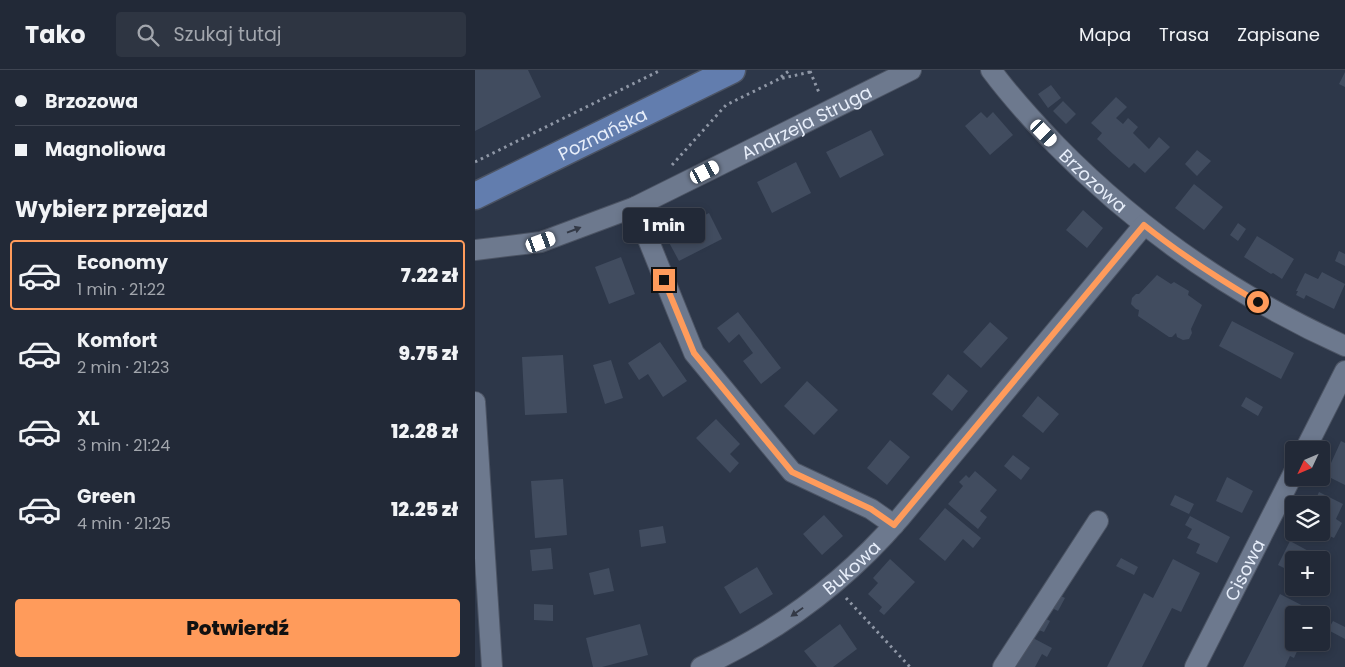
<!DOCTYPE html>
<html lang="pl">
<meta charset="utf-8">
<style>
:root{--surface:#222937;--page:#2e3542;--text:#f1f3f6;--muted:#a2a6ad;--line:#3f4552;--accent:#ff9b5b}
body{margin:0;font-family:Poppins,sans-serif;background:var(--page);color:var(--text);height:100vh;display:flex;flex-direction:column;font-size:19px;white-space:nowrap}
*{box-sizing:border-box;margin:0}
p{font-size:16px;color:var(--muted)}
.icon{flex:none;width:28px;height:28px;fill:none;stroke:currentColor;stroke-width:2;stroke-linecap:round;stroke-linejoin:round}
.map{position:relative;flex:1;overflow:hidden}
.side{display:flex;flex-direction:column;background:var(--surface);width:475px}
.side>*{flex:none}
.hud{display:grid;align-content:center;height:110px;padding:0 15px;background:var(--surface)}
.needle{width:32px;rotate:226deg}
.tools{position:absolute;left:810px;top:371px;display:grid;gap:10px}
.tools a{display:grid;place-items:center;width:45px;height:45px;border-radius:5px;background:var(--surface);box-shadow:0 2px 8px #0003,0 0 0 1px var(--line);font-size:25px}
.end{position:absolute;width:22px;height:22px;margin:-11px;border:6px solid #ff9b5b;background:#111;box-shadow:0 0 0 2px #111}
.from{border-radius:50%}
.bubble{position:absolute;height:35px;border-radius:5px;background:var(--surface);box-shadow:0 2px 8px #0003,0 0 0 1px var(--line);font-size:16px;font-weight:800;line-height:35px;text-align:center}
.car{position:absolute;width:15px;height:30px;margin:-15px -8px;border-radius:6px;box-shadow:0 0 4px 1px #0007;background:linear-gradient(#fff 24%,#345 0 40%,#fff 0 76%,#345 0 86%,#fff 0)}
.hud b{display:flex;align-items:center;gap:18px;height:48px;font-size:19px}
.hud b+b{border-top:1px solid var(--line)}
.hud i{width:12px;height:12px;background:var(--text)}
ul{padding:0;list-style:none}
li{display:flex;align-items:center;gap:15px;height:70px;margin:0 10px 8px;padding:0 5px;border:2px solid transparent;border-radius:5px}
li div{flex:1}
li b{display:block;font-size:19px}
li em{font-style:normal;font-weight:800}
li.selected{border-color:var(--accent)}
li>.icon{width:45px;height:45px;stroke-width:1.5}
h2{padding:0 15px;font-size:22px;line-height:60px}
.cta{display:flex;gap:10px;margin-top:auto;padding:10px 15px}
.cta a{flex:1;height:58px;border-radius:5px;background:var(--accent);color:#111;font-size:20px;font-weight:800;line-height:58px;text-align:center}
header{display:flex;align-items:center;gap:30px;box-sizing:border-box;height:70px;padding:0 25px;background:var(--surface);border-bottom:1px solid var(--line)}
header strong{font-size:24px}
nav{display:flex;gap:28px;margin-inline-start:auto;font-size:18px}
.search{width:350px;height:45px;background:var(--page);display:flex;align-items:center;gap:12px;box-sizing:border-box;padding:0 18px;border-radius:5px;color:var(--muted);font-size:19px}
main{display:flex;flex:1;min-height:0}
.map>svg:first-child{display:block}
</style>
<header>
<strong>Tako</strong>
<div class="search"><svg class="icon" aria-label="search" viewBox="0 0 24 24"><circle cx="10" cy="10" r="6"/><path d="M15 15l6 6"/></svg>Szukaj tutaj</div>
<nav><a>Mapa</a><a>Trasa</a><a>Zapisane</a></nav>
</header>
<main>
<section class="side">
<div class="hud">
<b><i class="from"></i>Brzozowa</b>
<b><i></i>Magnoliowa</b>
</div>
<h2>Wybierz przejazd</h2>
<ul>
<li class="selected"><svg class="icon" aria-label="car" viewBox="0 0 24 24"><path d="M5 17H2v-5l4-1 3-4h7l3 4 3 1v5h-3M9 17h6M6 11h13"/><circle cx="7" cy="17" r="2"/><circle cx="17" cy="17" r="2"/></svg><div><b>Economy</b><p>1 min · 21:22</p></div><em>7.22 zł</em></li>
<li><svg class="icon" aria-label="car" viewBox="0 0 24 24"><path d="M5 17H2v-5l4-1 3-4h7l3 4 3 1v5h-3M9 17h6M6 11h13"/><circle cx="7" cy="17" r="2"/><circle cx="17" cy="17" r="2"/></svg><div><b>Komfort</b><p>2 min · 21:23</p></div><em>9.75 zł</em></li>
<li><svg class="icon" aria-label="car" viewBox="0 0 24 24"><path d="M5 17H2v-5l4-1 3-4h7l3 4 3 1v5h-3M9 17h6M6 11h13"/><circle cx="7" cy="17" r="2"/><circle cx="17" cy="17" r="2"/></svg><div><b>XL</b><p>3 min · 21:24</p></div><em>12.28 zł</em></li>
<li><svg class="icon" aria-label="car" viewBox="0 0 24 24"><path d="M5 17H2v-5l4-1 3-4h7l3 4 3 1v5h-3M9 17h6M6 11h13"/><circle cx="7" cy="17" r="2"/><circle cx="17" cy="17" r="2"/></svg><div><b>Green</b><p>4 min · 21:25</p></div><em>12.25 zł</em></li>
</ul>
<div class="cta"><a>Potwierdź</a></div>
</section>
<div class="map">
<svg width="870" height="597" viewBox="0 0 870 597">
<rect width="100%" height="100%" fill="#2d3749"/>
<path fill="#414c5f" d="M0 0H53L66 27 0 61Z
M870 2V17L864 14Z
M576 15 586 28 573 38 563 24Z
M641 27 652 37 641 48 648 54 653 48 663 57 658 63 674 79 684 67 695 77 670 103 659 93 654 98 638 84 622 69 627 63 616 53Z
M588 31 601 44 591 54 578 41Z
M506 42 512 48 518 42 538 65 515 85 490 56Z
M396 60 409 85 365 108 351 82Z
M722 80 736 91 722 106 710 94Z
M321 92 336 123 297 143 282 112Z
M719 114 748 137 729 160 700 138Z
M608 140 628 158 612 178 591 160Z
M234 143 247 169 204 191 190 165Z
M763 153 771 159 763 171 755 165Z
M782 166 819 189 807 209 798 203 796 204 769 187Z
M864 181 870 184V196L860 191Z
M146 187 160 224 134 234 120 197Z
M847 202 870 214 859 239 831 225 829 229 821 225 823 221H821L830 203 843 209Z
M682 205 696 214 699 212 714 221 713 225 727 235 716 259 717 263 714 269 708 270 702 267 701 263 697 267H694L663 246 664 240 661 239 656 234 657 228 661 224H664Z
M263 242 306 298 286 314 268 291 278 283 264 264 254 273 242 258Z
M757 251 819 283 806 309 744 276Z
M515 252 533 268 506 298 488 282Z
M185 272 212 311 188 327 173 304 164 310 153 293Z
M88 285 92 343 50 345 47 287Z
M136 290 148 328 130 334 118 295Z
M473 304 493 321 477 341 457 324Z
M332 311 363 340 339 365 309 336Z
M563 326 584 344 568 363 547 346Z
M771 327 788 337 783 346 766 336Z
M241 349 265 374 255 384 264 393 255 403 221 368Z
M415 370 435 387 412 415 392 398Z
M866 371 870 373V415L846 403 852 391 856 393Z
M538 385 555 398 546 410 529 396Z
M500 401 522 420 505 441 512 447 503 459 473 434 488 416 484 412 491 405 494 408Z
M752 407 778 421 767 443 741 431Z
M88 409 92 465 60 468 56 411Z
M844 422 868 434 861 449 867 453 859 468 846 462V435H838Z
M700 425 719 434 714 444 695 435Z
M470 438 506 468 498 478 488 469 470 491 444 469Z
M349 445 368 466 347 485 328 464Z
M715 446 755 467 742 493 721 483 725 474 712 468 717 459 710 455Z
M188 456 191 473 166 477 164 460Z
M815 471 839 484 836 490H819V503L803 495Z
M76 478 78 499 57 501 55 480Z
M646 488 663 497 659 505 641 496Z
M415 489 440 512 409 545 404 541 407 537 393 524 403 513 398 508Z
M698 489 725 503 706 542 697 538 667 597H632L669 523 678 528Z
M282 497 298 524 265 544 249 517Z
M134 498 139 521 119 525 114 503Z
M846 502 854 506 846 520Z
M582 524 590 528 583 541 575 537Z
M805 524 838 541 836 545H819V572H822L821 576 824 577 819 588 815 586 810 597H768Z
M59 534 78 535V551L59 550Z
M568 547 575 551 569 562 561 559Z
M858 551 870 557V569L853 560Z
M165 554 173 585 127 597H118L111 568Z
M365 554 382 579 358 597H342L329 581Z
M558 568 577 578 572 587 567 584 560 597H541L551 577 553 578Z"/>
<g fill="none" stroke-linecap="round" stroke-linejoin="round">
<defs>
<g id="minor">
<path id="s1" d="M516 0C536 27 558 51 581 75 664 160 762 227 870 276"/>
<path d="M160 137 219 283 317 402 396 439 419 455"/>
<path id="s2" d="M0 180 66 172 160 137 436 0"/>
<path d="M0 332 17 597"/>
<path d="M830 380 870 301"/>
<path id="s3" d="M226 597C302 562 371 511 425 448L669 155"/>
<path d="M528 597 623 451"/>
<path id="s4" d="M720 597 819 402"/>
</g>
<g id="major">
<path id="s5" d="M0 126 257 0"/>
</g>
</defs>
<use href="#minor" stroke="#4c5464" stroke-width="22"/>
<use href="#major" stroke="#4c5464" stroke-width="29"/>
<path stroke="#8f97a6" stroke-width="3" stroke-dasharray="2.5 4" stroke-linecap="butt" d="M335 1 345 25
M306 7 315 0
M0 92 186 0
M197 95 251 35 304 9 335 2
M371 528 435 597"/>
<use href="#minor" stroke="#6d798e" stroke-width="20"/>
<use href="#major" stroke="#627dae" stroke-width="26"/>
</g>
<defs><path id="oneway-solid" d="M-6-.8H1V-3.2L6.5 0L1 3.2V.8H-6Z" transform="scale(1.25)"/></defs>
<g fill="#333946">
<use href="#oneway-solid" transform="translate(99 160) rotate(-21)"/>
<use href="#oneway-solid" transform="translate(322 542) rotate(145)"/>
</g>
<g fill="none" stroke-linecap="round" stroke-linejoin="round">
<path stroke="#ff9b5b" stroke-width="6" d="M189 210 219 283 317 402 396 439 419 455 669 155C705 184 744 209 783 232"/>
</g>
<g text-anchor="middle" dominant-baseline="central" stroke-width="4.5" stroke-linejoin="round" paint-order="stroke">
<g font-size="18" fill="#e7eefa" stroke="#1a1e27">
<text stroke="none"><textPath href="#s2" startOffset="358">Andrzeja Struga</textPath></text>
<text stroke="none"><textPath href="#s5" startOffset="142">Poznańska</textPath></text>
<text stroke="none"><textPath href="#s1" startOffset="151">Brzozowa</textPath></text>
<text stroke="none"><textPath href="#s3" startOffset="181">Bukowa</textPath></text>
<text stroke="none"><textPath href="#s4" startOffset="109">Cisowa</textPath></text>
</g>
</g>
</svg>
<div class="tools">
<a><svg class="needle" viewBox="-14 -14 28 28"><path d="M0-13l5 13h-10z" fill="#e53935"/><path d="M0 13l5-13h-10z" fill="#a2a6ad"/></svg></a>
<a><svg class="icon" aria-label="layers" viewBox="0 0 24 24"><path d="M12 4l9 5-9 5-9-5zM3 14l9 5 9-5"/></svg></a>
<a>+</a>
<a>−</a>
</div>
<i class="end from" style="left:783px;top:232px"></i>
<i class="end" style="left:189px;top:210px"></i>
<div class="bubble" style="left:148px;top:138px;width:82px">1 min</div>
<i class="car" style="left:569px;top:63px;rotate:136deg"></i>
<i class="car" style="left:230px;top:102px;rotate:63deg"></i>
<i class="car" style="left:66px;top:172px;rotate:70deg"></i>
</div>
</main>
